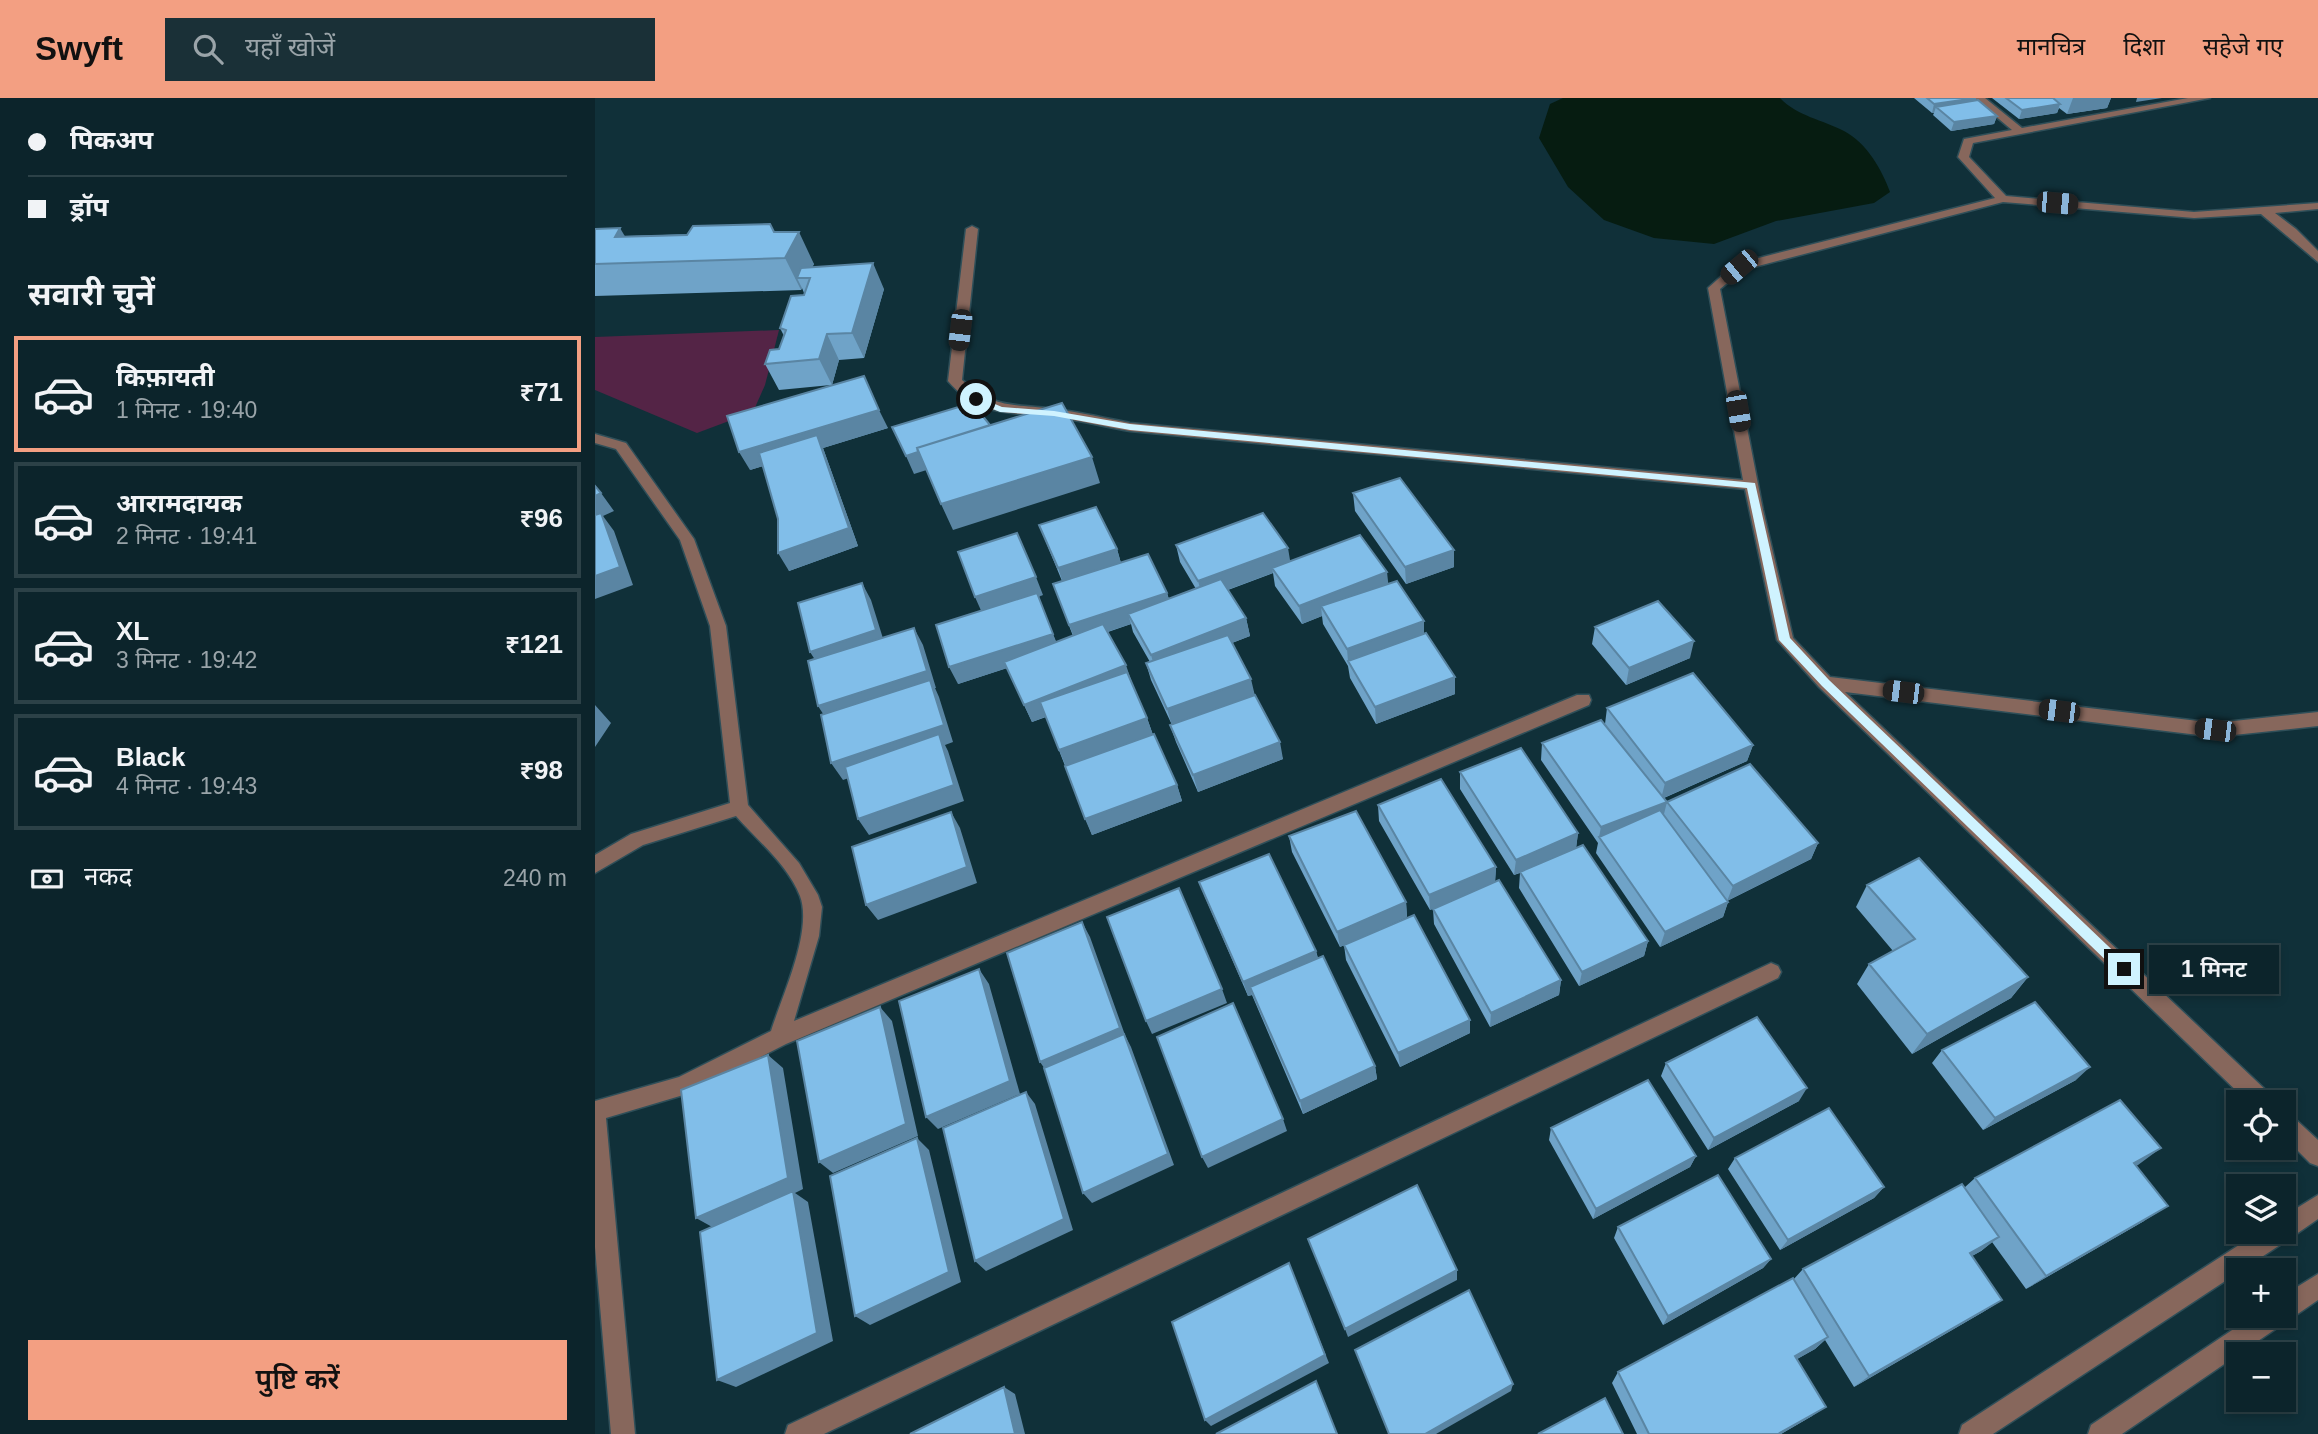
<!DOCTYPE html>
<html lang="hi">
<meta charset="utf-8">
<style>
:root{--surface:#0c242b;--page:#1a3037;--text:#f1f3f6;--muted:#9aa4a9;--line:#2c4147;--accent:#f39f82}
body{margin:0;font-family:Helvetica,"Noto Sans Devanagari",sans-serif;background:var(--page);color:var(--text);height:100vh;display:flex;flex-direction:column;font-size:26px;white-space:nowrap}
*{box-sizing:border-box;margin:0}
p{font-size:23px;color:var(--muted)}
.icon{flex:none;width:38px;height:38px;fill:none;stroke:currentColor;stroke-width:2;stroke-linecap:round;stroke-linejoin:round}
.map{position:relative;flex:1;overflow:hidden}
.side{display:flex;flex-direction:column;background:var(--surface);width:595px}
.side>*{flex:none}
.hud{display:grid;align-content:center;height:154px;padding:0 28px;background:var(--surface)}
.tools{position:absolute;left:1631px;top:992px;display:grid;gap:14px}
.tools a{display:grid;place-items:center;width:70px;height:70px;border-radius:0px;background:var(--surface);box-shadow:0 4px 10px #0003,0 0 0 2px var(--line);font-size:35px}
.end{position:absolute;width:32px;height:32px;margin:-16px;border:9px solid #cff3ff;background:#111;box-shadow:0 0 0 4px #111}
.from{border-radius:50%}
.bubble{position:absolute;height:49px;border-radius:0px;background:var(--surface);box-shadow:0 4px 10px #0003,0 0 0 2px var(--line);font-size:23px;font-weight:600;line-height:49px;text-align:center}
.car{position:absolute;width:21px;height:42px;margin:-21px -10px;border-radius:9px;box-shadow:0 0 5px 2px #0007;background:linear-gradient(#222 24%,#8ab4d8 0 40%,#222 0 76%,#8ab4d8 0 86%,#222 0)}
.hud b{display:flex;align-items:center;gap:24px;height:66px;font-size:26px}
.hud b+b{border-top:2px solid var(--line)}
.hud i{width:18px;height:18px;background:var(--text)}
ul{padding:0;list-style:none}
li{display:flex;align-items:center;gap:21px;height:116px;margin:0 14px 10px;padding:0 14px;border:4px solid var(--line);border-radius:0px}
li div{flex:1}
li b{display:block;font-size:26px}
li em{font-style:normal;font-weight:600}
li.on{border-color:var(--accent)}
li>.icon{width:63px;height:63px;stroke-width:1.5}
h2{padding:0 28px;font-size:32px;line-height:84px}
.pay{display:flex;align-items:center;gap:18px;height:77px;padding:0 28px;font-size:26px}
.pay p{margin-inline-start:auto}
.primary-button{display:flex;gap:14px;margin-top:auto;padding:14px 28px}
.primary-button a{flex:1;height:80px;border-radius:0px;background:var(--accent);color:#111;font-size:28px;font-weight:600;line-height:80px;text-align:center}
header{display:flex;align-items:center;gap:42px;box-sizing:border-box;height:98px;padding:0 35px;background:var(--accent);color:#111}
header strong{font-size:33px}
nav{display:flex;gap:38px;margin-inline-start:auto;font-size:24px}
.search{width:490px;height:63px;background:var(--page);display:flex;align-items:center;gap:18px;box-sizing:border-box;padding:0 24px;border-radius:0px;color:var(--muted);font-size:26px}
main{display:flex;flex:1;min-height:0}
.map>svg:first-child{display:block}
</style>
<header>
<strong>Swyft</strong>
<div class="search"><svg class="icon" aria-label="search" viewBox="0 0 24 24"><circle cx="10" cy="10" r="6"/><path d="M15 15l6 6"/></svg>यहाँ खोजें</div>
<nav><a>मानचित्र</a><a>दिशा</a><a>सहेजे गए</a></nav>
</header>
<main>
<section class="side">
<div class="hud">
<b><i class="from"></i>पिकअप</b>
<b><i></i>ड्रॉप</b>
</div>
<h2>सवारी चुनें</h2>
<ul>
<li class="on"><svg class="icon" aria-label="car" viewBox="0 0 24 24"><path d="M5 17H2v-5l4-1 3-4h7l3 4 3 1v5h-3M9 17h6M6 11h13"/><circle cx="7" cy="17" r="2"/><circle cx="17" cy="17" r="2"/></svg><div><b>किफ़ायती</b><p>1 मिनट · 19:40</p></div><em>₹71</em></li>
<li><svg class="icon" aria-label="car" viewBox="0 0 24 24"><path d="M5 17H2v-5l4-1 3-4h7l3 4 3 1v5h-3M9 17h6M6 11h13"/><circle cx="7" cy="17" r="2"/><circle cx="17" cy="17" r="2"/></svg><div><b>आरामदायक</b><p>2 मिनट · 19:41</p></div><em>₹96</em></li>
<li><svg class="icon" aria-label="car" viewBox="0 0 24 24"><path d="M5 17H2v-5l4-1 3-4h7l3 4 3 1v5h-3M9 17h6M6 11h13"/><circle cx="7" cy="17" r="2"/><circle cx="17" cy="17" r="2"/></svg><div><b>XL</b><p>3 मिनट · 19:42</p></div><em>₹121</em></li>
<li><svg class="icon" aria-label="car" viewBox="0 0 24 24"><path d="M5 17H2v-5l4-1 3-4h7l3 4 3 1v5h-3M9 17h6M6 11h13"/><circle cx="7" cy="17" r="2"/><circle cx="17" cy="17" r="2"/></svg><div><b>Black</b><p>4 मिनट · 19:43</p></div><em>₹98</em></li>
</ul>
<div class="pay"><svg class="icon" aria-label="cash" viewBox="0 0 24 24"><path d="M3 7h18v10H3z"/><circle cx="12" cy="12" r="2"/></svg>नकद<p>240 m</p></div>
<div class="primary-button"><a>पुष्टि करें</a></div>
</section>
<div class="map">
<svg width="1723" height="1336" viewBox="0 0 1723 1336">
<rect width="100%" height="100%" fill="#103039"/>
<path fill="#542446" d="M184 232 170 287 158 314 102 335 0 292V239Z"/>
<path fill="#061c11" d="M968 0H1185C1202 18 1228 22 1249 33 1272 45 1287 72 1295 94L1279 105 1181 123 1119 146 1059 140 1009 122 973 89 944 40 955 6Z"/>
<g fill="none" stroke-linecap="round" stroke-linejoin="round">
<defs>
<path id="minor" d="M1379 0H1390L1427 30 1593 0H1615L1378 45 1374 59 1411 98 1599 114 1723 105V111L1680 115 1701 131 1723 153V164L1666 116 1599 120 1408 104 1148 172 1125 191 1168 412 1198 540 1235 579 1620 625 1723 614V628L1620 639 1250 594 1676 997 1678 1004H1653L1224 589 1182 542 1150 391 535 333C510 329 484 322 459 319 417 314 384 319 353 283L371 131 377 128 383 131 367 282C402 312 416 305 459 311 484 314 510 320 535 325L1148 382 1113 190 1140 166 1400 100 1363 59 1369 41 1417 32Z
M0 336 31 345 99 441 131 528 153 707 204 765 223 797 227 809 224 838 199 923 982 597H994L996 602 994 607 191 946 95 995 11 1020 40 1336H16L0 1149V1003L84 979 176 933C187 898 218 833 205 798 193 767 162 742 141 718L48 747 0 775V757L36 736 135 705 115 528 85 442 21 351 0 345Z
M1176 865 1183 868 1186 874 1183 880 229 1336H190L193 1327Z
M1689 1015 1697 1018 1723 1042V1068L1715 1065 1689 1039Z
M1723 1097V1121L1697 1139 1398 1336H1364L1367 1327 1664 1134H1689V1118Z
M1723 1176V1202L1527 1336H1493L1496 1327 1658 1218H1689V1197Z"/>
</defs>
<use href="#minor" stroke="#2f4f59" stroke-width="3"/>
<use href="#minor" fill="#87675c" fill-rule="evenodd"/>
</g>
<path fill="#6fa3c8" d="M1319 0H1381L1380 3 1402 18 1399 26 1356 33 1338 17 1339 15H1337Z
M1397 0H1516L1512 10 1472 16 1464 10 1462 15 1424 21Z
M0 131 30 138 179 134 219 166 217 169 289 191 269 260 244 262 237 287 293 330 228 350 263 448 194 473 183 421 168 368 155 372 236 287 184 292 170 266 184 251 189 238 185 230 209 197V195L207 190 206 192 0 198Z
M758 395 859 469 811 486 760 413Z
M444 427 522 451 526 465 572 495 574 501 601 491 585 464 581 447 695 464 793 485 829 535 860 596 781 626 755 580 753 568 728 526 727 518 707 526 680 488 678 475 633 492 651 520 655 538 637 545 688 661 603 694 581 644 575 627H577L556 582 551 565 555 564 538 534 536 526 513 534 537 585 552 620 558 637 582 687 587 703 497 737 451 619 437 624 412 570 363 586 386 513 448 497 443 499 461 544 478 538 458 486 467 483Z
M1000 529 1095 560 1031 587 997 546Z
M1012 610 1158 647 1152 663 1069 700 1072 704 1069 717 1072 704 1223 745 1216 761 1132 803 1133 804 1128 819 1065 849 1001 755 1003 745 946 662 947 645 1010 626Z
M865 674 983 735 981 750 1053 843 1049 858 984 888 924 790 925 775 919 777 865 691Z
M783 707 901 769 900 784 966 882 964 897 895 929 839 826 838 811 858 802 835 812 784 723Z
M694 738 811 804 812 819 745 849 697 754Z
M604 784 721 853 723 860 780 968 782 981 708 1016 657 897 653 898 610 799Z
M1272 787 1433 879 1416 900 1317 956 1262 886 1274 866 1298 853 1261 809Z
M749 847 875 922V935L805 969 751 862Z
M1347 952 1481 982 1388 1032 1337 965Z
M1071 965 1204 1003 1113 1052 1066 978Z
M956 1030 1101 1058 1095 1069 998 1121 954 1042Z
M1140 1060 1289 1089 1279 1100 1185 1152 1133 1071Z
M1541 1068 1549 1123 1431 1191 1397 1144 1386 1153 1377 1158 1407 1202 1388 1214 1259 1289 1230 1242 1220 1251 1202 1261 1217 1318 1186 1336H1042L1017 1285 1023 1274 1198 1182 1208 1171 1369 1090 1380 1080Z
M1023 1129 1176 1161 1168 1170 1068 1227 1019 1140Z"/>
<path fill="#5a85a3" d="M1381 0 1378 9H1341L1339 15H1337L1339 6Z
M1478 0H1516L1512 10 1472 16Z
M1542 0H1567L1541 4Z
M1465 6 1462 15 1424 21 1427 12Z
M1402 18 1399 26 1356 33 1359 24Z
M25 130 44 162 20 139Z
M204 134 219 166 212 180H202L207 190 206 192 190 160Z
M278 165 289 191 269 260 257 235Z
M232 236 244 262 237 287 224 261Z
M284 312 293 330 228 350 263 448 194 473 183 455 226 350 155 372 144 354Z
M398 331 404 349 319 376 311 358Z
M497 359 505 385 358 432 346 406Z
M6 395 19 413 8 418 19 433 38 487 0 501V398Z
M693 450 696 468 677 470 678 475 608 501 603 483Z
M522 451 527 469 469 488 463 470Z
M859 452V469L811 486 810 469Z
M792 474 794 492 726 508 727 518 707 526 704 508Z
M441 479 448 497 388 517 380 499Z
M267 485 276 502 291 550 226 571 215 554Z
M572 495 577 513 533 516 536 526 481 544 474 527Z
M651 520 655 538 561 574 556 557Z
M829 523V541L753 563 752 551Z
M319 530 328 547 341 590H340L344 599 358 644 350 647 353 653 369 703 274 737 263 721 347 648 248 682 236 665 234 625 223 608Z
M458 536 465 553 363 586 354 569Z
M1099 543 1095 560 1031 587 1034 570Z
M531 567 537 585 437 624 429 607Z
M860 579V596L781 626 780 609Z
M656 581 660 598 577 628 572 611Z
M0 607 16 625 0 649Z
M552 620 558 637 471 669 464 652Z
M685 644 688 661 603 694 598 677Z
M1158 647 1152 663 1066 701 1070 685Z
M582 687 587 703 497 737 490 721Z
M1072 704 1068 720 1004 739 1006 729Z
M356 714 365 730 382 785 283 822 271 807Z
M983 735 981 751 919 777 921 762Z
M1223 745 1216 761 1132 803 1138 788Z
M901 769 900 785 835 812 834 797Z
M811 804 812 819 745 849 742 834Z
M1133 804 1128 819 1065 849 1070 834Z
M487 824 495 839 530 937 536 949 579 1067 497 1105 488 1095 454 977 445 964Z
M1053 843 1049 858 984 888 987 874Z
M721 853 724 867 655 889 657 897 653 898 648 884Z
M384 871 394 886 425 996 343 1031 331 1019Z
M1433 879 1416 900 1317 956 1332 936Z
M966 882 964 897 895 929 896 915Z
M627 891 632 905 557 936 551 923Z
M285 909 297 923 323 1038 238 1075 224 1064Z
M875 922V935L805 969 803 955Z
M173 957 188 970 208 1091 200 1095 213 1104 238 1243 141 1289 122 1282 119 1130 101 1120Z
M780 968 782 981 708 1016 705 1003Z
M1495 969 1481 982 1388 1032 1400 1020Z
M1212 990 1204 1003 1113 1052 1119 1040Z
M431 994 440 1006 478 1132 391 1173 380 1163Z
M688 1021 692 1033 613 1070 607 1059Z
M322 1040 334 1052 366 1184 275 1227 260 1218Z
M1566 1050 1543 1067 1516 1081 1539 1065Z
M1101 1058 1095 1069 998 1121 1001 1111Z
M1289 1089 1279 1100 1185 1152 1193 1142Z
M1573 1108 1549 1123 1431 1191 1451 1178Z
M1404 1139 1386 1153 1357 1169 1375 1155Z
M1176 1161 1168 1170 1068 1227 1073 1218Z
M694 1165 734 1265 616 1328 610 1322Z
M862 1172V1182L753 1239 750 1231Z
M1407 1202 1388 1214 1259 1289 1274 1278Z
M1233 1239 1220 1251 1188 1269 1200 1258Z
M918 1286 916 1293 841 1336H830Z
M409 1289 420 1296 430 1336H420Z
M1231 1309 1217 1318 1186 1336H1183Z"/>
<path fill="#81bee9" stroke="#5a85a3" stroke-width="2" d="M1332 0H1381L1339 6Z
M1411 0H1458L1465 6 1427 12Z
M1383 2 1402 18 1359 24 1341 9Z
M175 126 179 134H204L190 160 0 166V131L25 130 20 139 92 137 98 128Z
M278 165 257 235 232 236 224 261 170 266 175 252 184 251 191 232 185 230 196 198 209 197 215 180H202L206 170Z
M269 278 284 312 144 354 132 318Z
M377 305 395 327 322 350 323 354 311 358 297 329Z
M467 305 497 359 346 406 322 350Z
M222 337 254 430 183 455V421L164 355Z
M805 380 859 452 810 469 758 395Z
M0 388 6 395 0 398Z
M501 409 522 451 463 470 444 427Z
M6 415 25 469 0 478V417Z
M668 415 693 450 603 483 581 447Z
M422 435 441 479 380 499 363 454Z
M765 437 792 474 704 508 677 470Z
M553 456 572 495 474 527 458 486Z
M626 481 651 520 556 557 533 516Z
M802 483 829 523 752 551 726 508Z
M267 485 281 532 215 554 203 505Z
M442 495 458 536 354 569 341 527Z
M1063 503 1099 543 1034 570 1000 529Z
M508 526 531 567 429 607 409 564Z
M319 530 332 573 223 608 213 563Z
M831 535 860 579 780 609 753 563Z
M633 537 656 581 572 611 551 565Z
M532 574 552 620 464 652 445 604Z
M1098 575 1158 647 1070 685 1012 610Z
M335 582 349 627 236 665 226 617Z
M660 597 685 644 598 677 575 627Z
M1006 622 1072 704 1006 729 947 645Z
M344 636 359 687 263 721 250 669Z
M559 636 582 687 490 721 470 668Z
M926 650 983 735 921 762 865 674Z
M1155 666 1223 745 1138 788 1072 704Z
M846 681 901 769 834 797 783 707Z
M1065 712 1133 804 1070 834 1004 739Z
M761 713 811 804 742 834 694 738Z
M356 714 372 769 271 807 257 749Z
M988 747 1053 843 987 874 925 774Z
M674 756 721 853 648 884 604 784Z
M1324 760 1433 879 1332 936 1274 866 1320 841 1272 787Z
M904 782 966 882 896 915 838 811Z
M584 790 627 891 551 923 512 819Z
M819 817 875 922 803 955 749 847Z
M487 824 525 930 445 964 412 855Z
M728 858 780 968 705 1003 655 889Z
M384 871 415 983 331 1019 304 903Z
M1440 904 1495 969 1400 1020 1347 952Z
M638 905 688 1021 607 1059 562 939Z
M285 909 311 1026 224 1064 202 943Z
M1162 919 1212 990 1119 1040 1071 965Z
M529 936 573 1056 488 1095 449 970Z
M173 957 193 1080 101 1120 86 992Z
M1053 982 1101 1058 1001 1111 956 1030Z
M431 994 469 1121 380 1163 348 1030Z
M1525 1002 1566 1050 1539 1065 1573 1108 1451 1178 1380 1080Z
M1234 1010 1289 1089 1193 1142 1140 1060Z
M322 1040 354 1174 260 1218 235 1078Z
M1123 1077 1176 1161 1073 1218 1023 1129Z
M1367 1086 1404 1139 1375 1155 1407 1202 1274 1278 1208 1171Z
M822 1087 862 1172 750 1231 713 1141Z
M198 1093 222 1235 122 1282 105 1134Z
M694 1165 730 1257 610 1322 577 1224Z
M1198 1180 1233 1239 1200 1258 1231 1309 1183 1336H1054L1023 1274Z
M874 1192 918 1286 830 1336H794L760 1252Z
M721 1283 742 1336H621Z
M409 1289 420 1336H315Z
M1010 1300 1028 1336H943Z"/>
<path fill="#cff3ff" d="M381 298 407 309 459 313 535 326 1160 385 1195 540 1234 582 1533 867V875H1524L1227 588 1184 542 1152 390 535 332 459 318 405 314 378 303 377 301Z"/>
</svg>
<div class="tools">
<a><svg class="icon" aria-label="locate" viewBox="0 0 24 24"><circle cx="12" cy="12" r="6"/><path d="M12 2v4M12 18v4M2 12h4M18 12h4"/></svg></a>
<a><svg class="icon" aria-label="layers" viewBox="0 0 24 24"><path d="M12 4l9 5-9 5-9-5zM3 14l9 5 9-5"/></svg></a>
<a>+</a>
<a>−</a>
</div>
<i class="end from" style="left:381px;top:301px"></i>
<i class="end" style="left:1529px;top:871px"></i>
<div class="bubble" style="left:1554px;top:847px;width:130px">1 मिनट</div>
<i class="car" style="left:1462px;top:105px;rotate:95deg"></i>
<i class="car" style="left:1144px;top:169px;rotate:230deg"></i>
<i class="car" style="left:365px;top:232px;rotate:187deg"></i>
<i class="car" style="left:1143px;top:313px;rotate:170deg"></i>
<i class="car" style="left:1308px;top:594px;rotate:277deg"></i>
<i class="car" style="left:1464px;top:613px;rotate:277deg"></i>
<i class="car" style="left:1620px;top:632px;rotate:277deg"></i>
</div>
</main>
